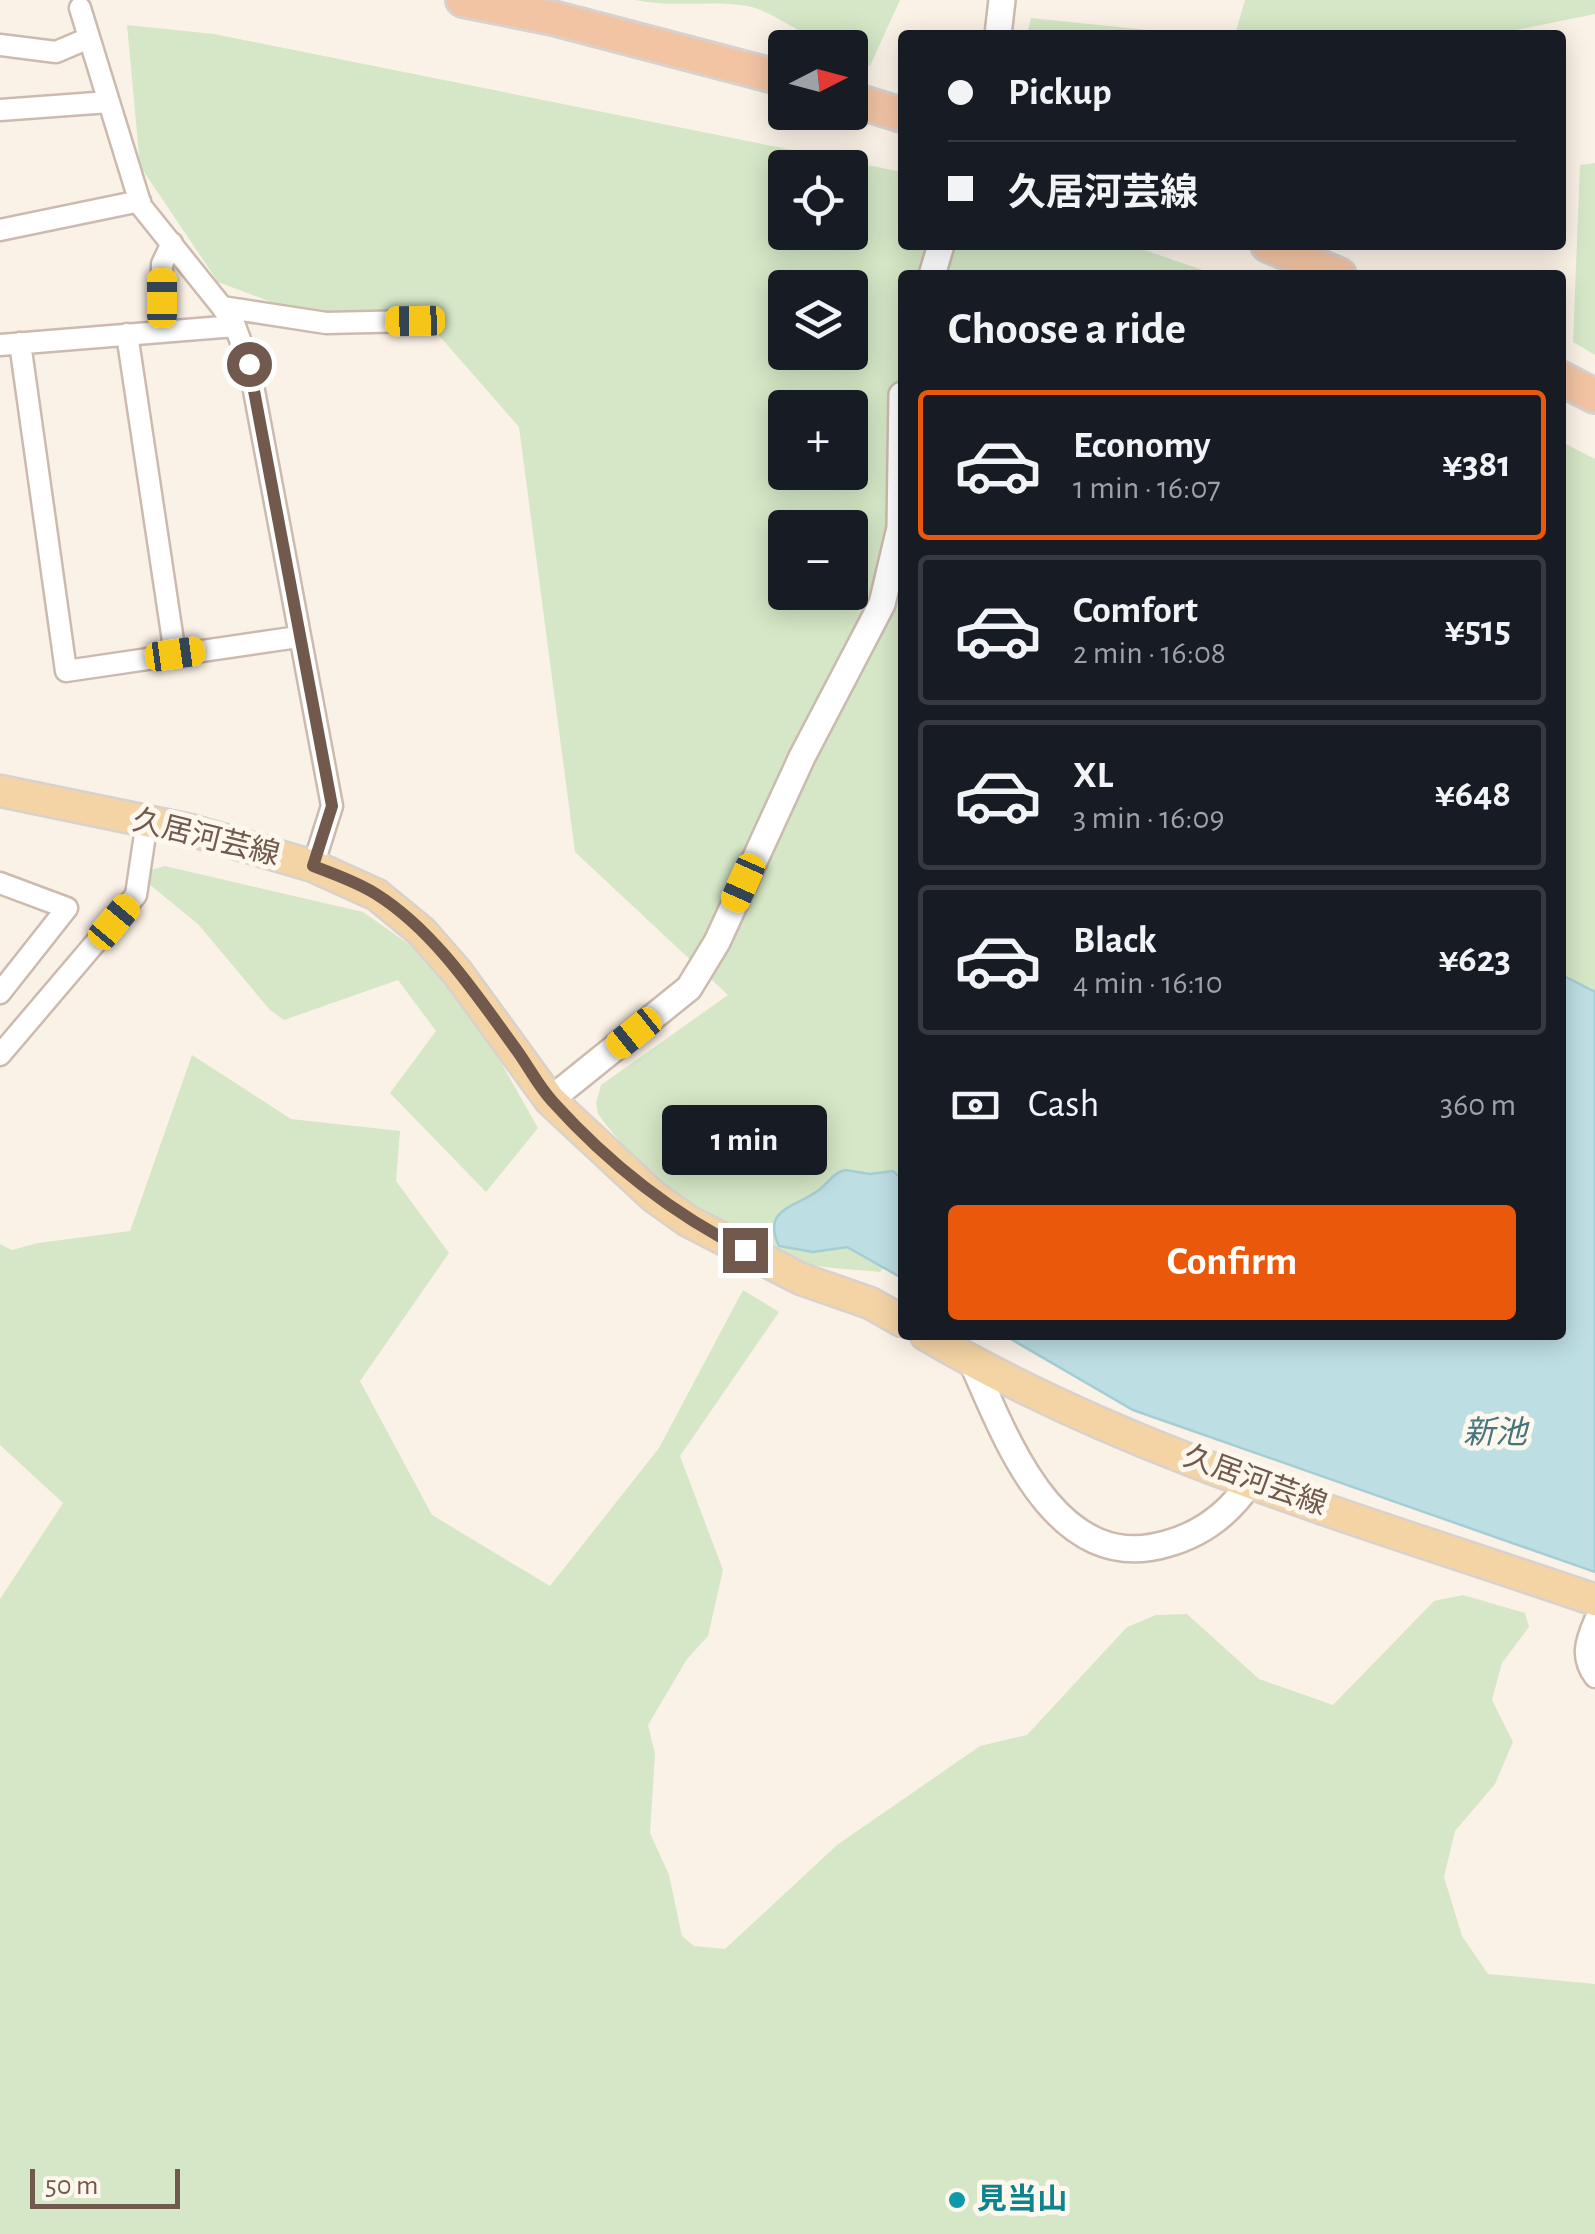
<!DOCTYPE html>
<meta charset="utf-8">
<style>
:root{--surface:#171b24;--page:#20242c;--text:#f1f3f6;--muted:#9ea1a6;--line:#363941;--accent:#ea580c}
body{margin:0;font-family:"Alegreya Sans","Noto Sans JP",sans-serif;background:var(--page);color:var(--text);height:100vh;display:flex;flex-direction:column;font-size:38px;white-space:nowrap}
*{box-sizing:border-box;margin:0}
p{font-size:32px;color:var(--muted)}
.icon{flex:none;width:55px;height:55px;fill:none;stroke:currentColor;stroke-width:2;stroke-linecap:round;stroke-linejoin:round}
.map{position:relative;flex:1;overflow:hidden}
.side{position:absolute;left:898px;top:270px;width:668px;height:1070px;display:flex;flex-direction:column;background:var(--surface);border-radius:10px;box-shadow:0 5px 25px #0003}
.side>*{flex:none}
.top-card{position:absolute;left:898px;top:30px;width:668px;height:220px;border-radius:10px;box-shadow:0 5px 25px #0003;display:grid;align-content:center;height:220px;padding:0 50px;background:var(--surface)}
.needle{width:65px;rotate:84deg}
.controls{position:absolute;left:768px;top:30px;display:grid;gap:20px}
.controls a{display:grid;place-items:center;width:100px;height:100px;border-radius:10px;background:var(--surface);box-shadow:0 5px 25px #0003;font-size:50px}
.scale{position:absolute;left:30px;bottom:25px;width:150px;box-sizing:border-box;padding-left:10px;border:5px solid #72594d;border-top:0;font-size:28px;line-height:35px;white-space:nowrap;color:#72594d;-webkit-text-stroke:8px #fef7ed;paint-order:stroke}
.end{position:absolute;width:45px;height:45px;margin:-22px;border:12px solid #72594d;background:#fff;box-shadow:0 0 0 5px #fff}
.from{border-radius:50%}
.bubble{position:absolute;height:70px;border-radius:10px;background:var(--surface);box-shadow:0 5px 25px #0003;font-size:32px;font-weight:700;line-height:70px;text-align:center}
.car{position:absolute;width:30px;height:60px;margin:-30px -15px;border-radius:12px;box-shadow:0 0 8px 2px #0007;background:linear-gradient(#f5c518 24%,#345 0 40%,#f5c518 0 76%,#345 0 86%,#f5c518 0)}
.top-card b{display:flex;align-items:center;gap:35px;height:95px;font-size:38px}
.top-card b+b{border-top:2px solid var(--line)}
.top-card i{width:25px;height:25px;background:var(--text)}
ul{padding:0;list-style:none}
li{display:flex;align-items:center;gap:30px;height:150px;margin:0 20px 15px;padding:0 30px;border:5px solid var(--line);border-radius:10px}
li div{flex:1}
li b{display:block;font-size:38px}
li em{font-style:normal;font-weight:700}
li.selected{border-color:var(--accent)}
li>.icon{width:90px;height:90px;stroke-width:1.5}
h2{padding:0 50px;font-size:45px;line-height:120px}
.pay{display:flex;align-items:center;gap:25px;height:110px;padding:0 50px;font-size:38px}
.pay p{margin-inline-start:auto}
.action{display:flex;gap:20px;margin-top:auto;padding:20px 50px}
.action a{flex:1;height:115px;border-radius:10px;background:var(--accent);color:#fff;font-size:40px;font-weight:700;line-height:115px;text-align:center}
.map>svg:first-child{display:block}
</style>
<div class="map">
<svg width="1595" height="2234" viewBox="0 0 1595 2234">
<rect width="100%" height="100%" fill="#fbf2e7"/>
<path fill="#d5e7c6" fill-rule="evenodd" d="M635 0H900L870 66 850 56V48C811 48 784 14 747 6 713 0 672 8 635 0Z
M1245 0H1595V14L1492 35H1235Z
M1031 18 1197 35H1027Z
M127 25 214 34 902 172V245H1130L1217 275H902V1179L892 1171 870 1174 838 1172 816 1193 795 1202 779 1246 812 1252 847 1247 883 1268 880 1272C854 1269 827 1269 802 1263 718 1241 649 1183 598 1114L596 1103 601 1085 728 995 575 852 519 427 416 309 306 315 218 282 140 166ZM785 168H850V232H785ZM785 288H850V352H785ZM785 408H850V472H785ZM785 528H850V592H785Z
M1595 163V355L1573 342 1580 165Z
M1560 441 1595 459V992L1560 974Z
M165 866 363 912 423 954 486 1036 538 1128 486 1192 390 1093 436 1031 398 980 284 1020 270 1010 198 924 150 885 151 870Z
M192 1055 291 1119 400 1131 396 1181 449 1253 360 1381 432 1515 550 1586 659 1448 743 1290 779 1312 680 1456 723 1570 708 1636 687 1659 648 1725 655 1754 650 1833 669 1875 682 1936 694 1946 725 1949 837 1845 980 1746 1027 1735 1127 1627 1156 1615 1187 1614 1259 1679 1333 1705 1434 1601 1463 1595 1525 1613 1529 1627 1502 1663 1492 1700 1513 1742 1495 1784 1455 1831 1444 1877 1462 1936 1488 1974 1595 1984V2234H0V1599L63 1503 0 1445V1244L12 1250 38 1243 130 1231Z"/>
<path fill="#bddee3" stroke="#a4ced4" stroke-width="2.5" d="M1560 974 1595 992V1572L1133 1410 1004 1335H1560Z
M845 1170 870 1174 893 1171 902 1179V1278L847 1247 813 1252 779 1246C760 1207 799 1207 820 1189 829 1182 833 1173 845 1170Z"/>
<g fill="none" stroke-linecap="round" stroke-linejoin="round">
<defs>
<path id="minor" d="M80 8 141 206 222 307 235 326 249 364 332 806 313 866
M0 45 56 52 89 38
M0 110 109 102
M0 230 140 201
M222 307 326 323 415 321
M161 331 162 264 172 243
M127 334 175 654
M20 343 66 671 298 637
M0 345 235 326
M0 883 67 908 0 993
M0 1055 136 895 147 821
M1595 1620C1586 1641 1580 1657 1595 1677"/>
<path id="tertiary" d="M998 35 1002 0
M932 275 941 245
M550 1100 689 988 717 942 802 757 882 604 900 528 902 395
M972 1362C1006 1439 1056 1576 1166 1544 1203 1534 1230 1513 1251 1481"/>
<path id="primary" d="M0 791 190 830 313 866 377 895 422 932 457 972 550 1100 653 1196 688 1221 801 1279 870 1303 902 1321
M926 1335C1131 1456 1371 1523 1595 1600"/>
<path id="trunk" d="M463 0 553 18 785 79
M850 99 902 115
M1268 245 1339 275
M1560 378 1595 396"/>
</defs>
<use href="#minor" stroke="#ccbaae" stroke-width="25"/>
<use href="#tertiary" stroke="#ccbaae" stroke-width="30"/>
<use href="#primary" stroke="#d8d1cd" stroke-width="35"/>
<use href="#trunk" stroke="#d8d1cd" stroke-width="38"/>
<use href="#minor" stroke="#fff" stroke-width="20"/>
<use href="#tertiary" stroke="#fff" stroke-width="25"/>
<use href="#primary" stroke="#f4d4a5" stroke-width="30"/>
<use href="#trunk" stroke="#f2c4a4" stroke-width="32"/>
</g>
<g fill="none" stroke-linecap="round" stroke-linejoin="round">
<path stroke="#72594d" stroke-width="12" d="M249 364 332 806 313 866C334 874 357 882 376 894 435 931 478 997 518 1052 530 1069 539 1087 553 1102 609 1164 671 1213 745 1250"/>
</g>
<circle fill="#0f9aa8" stroke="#fef7ed" stroke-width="4" cx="957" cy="2200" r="10"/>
<g text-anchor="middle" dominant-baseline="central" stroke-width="10" stroke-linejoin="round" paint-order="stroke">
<g font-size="30" fill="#72594d" stroke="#fef7ed">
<text transform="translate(206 838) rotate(14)">久居河芸線</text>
<text transform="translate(1255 1481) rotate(20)">久居河芸線</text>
</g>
<g font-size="30" font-weight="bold" fill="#0d838f" stroke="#fef7ed" text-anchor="start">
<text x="977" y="2200">見当山</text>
</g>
<g font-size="32" font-style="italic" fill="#46757d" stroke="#fef7ed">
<text x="1495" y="1433">新池</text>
</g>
</g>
</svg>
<div class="controls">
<a><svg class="needle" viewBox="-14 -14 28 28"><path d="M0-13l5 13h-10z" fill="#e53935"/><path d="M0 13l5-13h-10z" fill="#9ea1a6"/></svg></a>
<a><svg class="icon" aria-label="locate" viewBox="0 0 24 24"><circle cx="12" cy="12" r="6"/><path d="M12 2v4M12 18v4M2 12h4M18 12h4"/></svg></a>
<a><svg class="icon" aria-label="layers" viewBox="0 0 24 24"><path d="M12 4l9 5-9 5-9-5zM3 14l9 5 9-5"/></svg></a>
<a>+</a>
<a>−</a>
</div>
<div class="scale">50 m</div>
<i class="end from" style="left:249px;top:364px"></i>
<i class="end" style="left:745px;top:1250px"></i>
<div class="bubble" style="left:662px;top:1105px;width:165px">1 min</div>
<i class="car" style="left:162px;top:298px;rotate:0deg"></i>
<i class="car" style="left:415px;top:321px;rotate:269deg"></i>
<i class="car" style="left:175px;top:654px;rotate:82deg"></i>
<i class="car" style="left:743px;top:883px;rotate:204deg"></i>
<i class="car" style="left:114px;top:922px;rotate:40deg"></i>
<i class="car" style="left:634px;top:1033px;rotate:231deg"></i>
<div class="top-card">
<b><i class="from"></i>Pickup</b>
<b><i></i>久居河芸線</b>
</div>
<section class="side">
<h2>Choose a ride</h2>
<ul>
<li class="selected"><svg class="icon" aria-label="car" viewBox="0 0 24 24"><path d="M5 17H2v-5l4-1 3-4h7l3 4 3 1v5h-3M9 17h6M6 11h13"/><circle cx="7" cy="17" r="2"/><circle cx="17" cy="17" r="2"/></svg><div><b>Economy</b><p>1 min · 16:07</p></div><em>¥381</em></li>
<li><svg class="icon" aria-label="car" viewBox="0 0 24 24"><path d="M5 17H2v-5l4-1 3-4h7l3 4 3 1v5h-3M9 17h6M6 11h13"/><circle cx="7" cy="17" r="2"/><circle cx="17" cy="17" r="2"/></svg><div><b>Comfort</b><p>2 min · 16:08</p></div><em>¥515</em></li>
<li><svg class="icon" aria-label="car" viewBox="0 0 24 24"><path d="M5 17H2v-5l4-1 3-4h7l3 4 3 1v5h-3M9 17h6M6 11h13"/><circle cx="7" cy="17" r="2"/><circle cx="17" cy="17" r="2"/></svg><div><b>XL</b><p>3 min · 16:09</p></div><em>¥648</em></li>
<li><svg class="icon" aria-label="car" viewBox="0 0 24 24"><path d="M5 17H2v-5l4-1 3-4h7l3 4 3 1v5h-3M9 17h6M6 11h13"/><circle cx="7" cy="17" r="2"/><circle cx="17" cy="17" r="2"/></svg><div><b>Black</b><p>4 min · 16:10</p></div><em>¥623</em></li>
</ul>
<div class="pay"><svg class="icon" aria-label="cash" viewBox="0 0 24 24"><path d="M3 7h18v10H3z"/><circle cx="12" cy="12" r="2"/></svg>Cash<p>360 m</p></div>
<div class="action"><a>Confirm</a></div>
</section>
</div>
